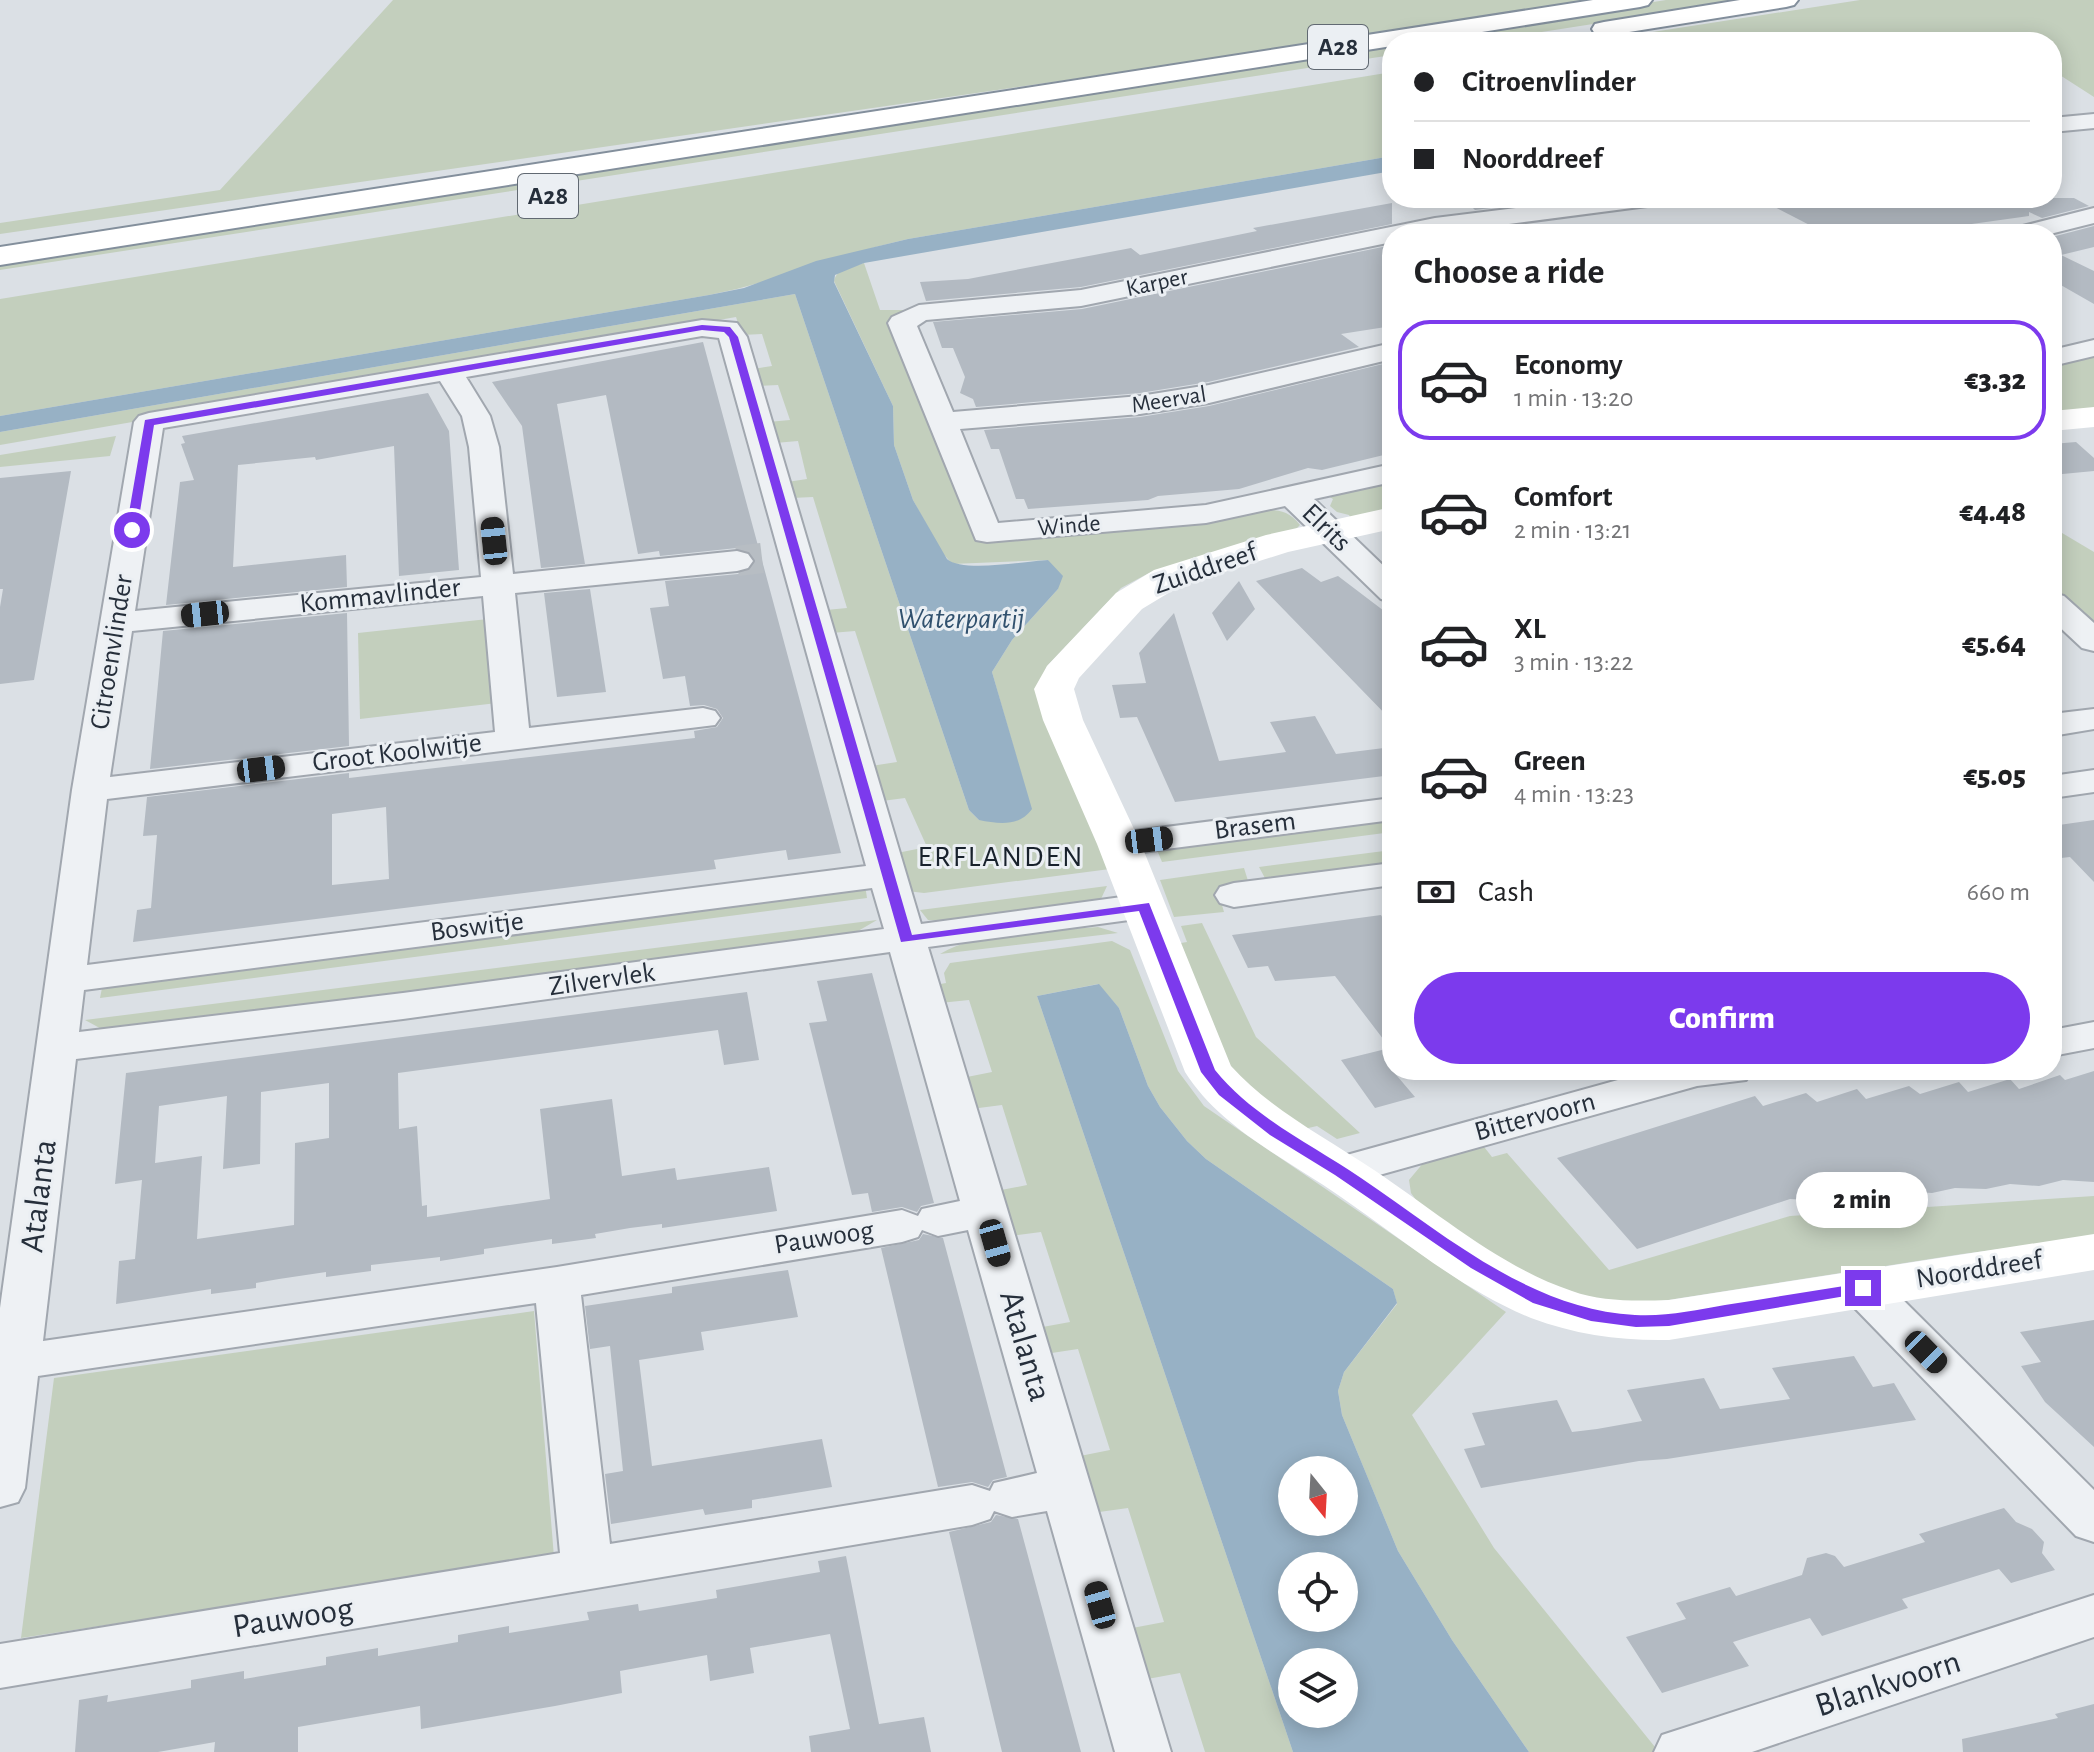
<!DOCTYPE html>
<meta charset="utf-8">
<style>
:root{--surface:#fff;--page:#f6f6f6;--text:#202124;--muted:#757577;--line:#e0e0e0;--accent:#7c3aed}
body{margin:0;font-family:"Alegreya Sans",sans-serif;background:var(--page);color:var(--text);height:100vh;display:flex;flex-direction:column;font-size:30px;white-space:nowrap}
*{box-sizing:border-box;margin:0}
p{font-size:26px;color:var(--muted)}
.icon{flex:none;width:44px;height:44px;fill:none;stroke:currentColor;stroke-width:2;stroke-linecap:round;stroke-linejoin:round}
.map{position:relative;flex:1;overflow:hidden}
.sheet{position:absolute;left:1382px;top:224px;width:680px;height:856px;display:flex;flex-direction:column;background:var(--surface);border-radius:32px;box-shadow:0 4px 20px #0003}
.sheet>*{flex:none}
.banner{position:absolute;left:1382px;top:32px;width:680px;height:176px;border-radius:32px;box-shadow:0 4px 20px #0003;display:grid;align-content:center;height:176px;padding:0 32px;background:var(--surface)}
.needle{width:52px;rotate:162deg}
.controls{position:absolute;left:1278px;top:1456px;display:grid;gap:16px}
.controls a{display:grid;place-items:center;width:80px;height:80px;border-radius:50%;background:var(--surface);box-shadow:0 4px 20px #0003;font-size:40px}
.end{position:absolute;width:36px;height:36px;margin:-18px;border:10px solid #7c3aed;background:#fff;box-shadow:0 0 0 4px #fff}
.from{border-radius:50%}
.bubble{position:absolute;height:56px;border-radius:28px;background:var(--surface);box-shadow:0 4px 20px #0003;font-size:26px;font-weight:800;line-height:56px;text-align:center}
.car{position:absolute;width:24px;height:48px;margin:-24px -12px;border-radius:10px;box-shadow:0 0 6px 2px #0007;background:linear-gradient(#222 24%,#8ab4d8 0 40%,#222 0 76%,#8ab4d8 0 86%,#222 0)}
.banner b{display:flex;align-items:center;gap:28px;height:76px;font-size:30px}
.banner b+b{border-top:2px solid var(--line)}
.banner i{width:20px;height:20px;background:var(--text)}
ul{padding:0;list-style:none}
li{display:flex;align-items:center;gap:24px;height:120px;margin:0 16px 12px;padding:0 16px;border:4px solid transparent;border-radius:32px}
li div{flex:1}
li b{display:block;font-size:30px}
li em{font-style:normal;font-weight:800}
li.selected{border-color:var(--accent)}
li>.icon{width:72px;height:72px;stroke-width:1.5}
h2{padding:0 32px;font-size:36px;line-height:96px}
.pay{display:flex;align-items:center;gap:20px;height:88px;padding:0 32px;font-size:30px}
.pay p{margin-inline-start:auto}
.button{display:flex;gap:16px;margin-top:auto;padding:16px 32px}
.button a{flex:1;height:92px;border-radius:48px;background:var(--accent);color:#fff;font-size:32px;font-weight:800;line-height:92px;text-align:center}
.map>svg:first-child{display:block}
</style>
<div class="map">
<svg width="2094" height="1752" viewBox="0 0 2094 1752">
<rect width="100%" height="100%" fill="#dbe0e5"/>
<path fill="#c3cfbd" d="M393 0H1591L1164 66 0 234V223L220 190Z
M1666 0H1747L1477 42H1398Z
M1860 0H2094V97L2052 70V42H1588Z
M1392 43V55L0 270V263Z
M1392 72V156L908 239C840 254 777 282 709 295L0 416V299Z
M864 263 880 310H904L890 325 977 539 1261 510C1279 510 1288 510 1300 525L1291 534 1149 573 1121 588 1047 666 1037 690 1110 869 924 893 907 891 897 853 927 847 905 798 882 801 871 766 897 762 855 631 831 633 826 610 847 608 813 497 792 498 787 482 807 479 798 441 775 443 768 422 790 420 778 385 758 386 753 369 772 366 762 334 742 335 736 317 0 445V432L795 294 969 810 979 820 1031 809 992 672 1012 640 1058 589 1048 560 952 564 941 551 913 500 894 445 893 406 834 281C837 268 852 267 864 263Z
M2094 354V408L2052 415V365Z
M116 436 110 456 0 467V455Z
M1392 479V513L1351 519 1349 515 1337 512 1330 506 1333 499 1328 496Z
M2052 527 2094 552V625L2052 590Z
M488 619 497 703 360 719 358 633Z
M1392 816V832L1162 862 1157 850Z
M1392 850V864L1266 880 1259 867Z
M1244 868 1249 884 1217 888 1224 912 1174 917 1160 880Z
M865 885 867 898 100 998 103 983Z
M1107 886 1100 901 952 922 928 920 920 910Z
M877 920 853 934 107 1032 85 1020Z
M1202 923 1256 1037 1360 1133 1337 1139 1317 1126 1304 1129 1237 1086 1175 944 1187 942 1181 926Z
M1098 927 1118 933 940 954C979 930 1052 931 1098 927Z
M1112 941 1130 950 1178 1071 1204 1106 1506 1312 1412 1415 1494 1548 1659 1752H1529L1452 1640 1398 1551 1342 1415 1338 1391 1344 1372 1397 1304 1393 1289 1206 1159 1187 1141 1160 1107 1148 1086 1119 1008 1098 984 1037 996 1293 1752H1205L1180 1673 1142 1680 1127 1629 1164 1622 1128 1508 1092 1513 1075 1457 1110 1450 1078 1349 1045 1354 1037 1328 1070 1322 1041 1232 1010 1236 996 1191 1027 1185 1002 1105 971 1109 962 1078 992 1072 969 1000 940 1003 935 985 946 983 944 973 950 963Z
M1481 1143 1492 1157 1507 1153 1609 1270 1790 1216 2094 1196V1237L1962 1254 1636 1305 1602 1304 1527 1284 1421 1207 1411 1193 1409 1180 1424 1162Z
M534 1311 554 1557 21 1638 54 1378Z"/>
<path fill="#97b1c5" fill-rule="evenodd" d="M1392 156V171L864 263 835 275 834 282 893 406 894 445 913 500 947 559C962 573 1027 561 1048 560L1063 576 1058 589 1012 640 992 672 1032 809C1019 827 999 824 979 820L969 810 795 294 0 432V416L709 295 744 288 816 261 908 239Z
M1099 984 1119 1008 1148 1086 1160 1107 1187 1141 1206 1159 1393 1289 1397 1303 1344 1372 1338 1391 1342 1415 1398 1551 1452 1640 1529 1752H1293L1037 996ZM1292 1470H1344V1522H1292ZM1292 1566H1344V1618H1292ZM1292 1662H1344V1714H1292Z"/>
<path fill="#b3bac2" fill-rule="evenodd" d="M1463 198H1504L1514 205 1475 210Z
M1757 198H2074L2089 206 2042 218 2029 212V216L1900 234H1827Z
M1392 203V224L1081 287 926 301 920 282 968 279 1131 248 1140 255 1257 231 1253 228Z
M1534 224 1545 234H1499L1494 229Z
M2094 226V247L2061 255 2094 271V304L2052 280V237Z
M1392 245V326L1341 334 1359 347 1208 382 1140 393 976 407 973 399 960 393 965 377 953 348H942L933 322 1082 309Z
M703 342 841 853 788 860 786 850 714 860 716 869 133 942 137 910 151 908 157 835 143 836 147 797 349 773V778L695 738 694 731 717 727 723 718 717 709 704 705 690 706 685 676 663 679 650 608 669 606 665 581 738 574 750 570 755 559 749 551 737 548 660 556 659 551 638 554 606 395 557 404 585 564 541 568 522 426 492 382ZM386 807 389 879 332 885V814Z
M1383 364 1392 371V453L1322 470 1308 468 1239 489 1158 496 1148 500 1028 509 1024 499H1016L999 449H991L984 430 1140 417 1209 406Z
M428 393 449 431 459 570 399 576 394 446 316 460 315 457 238 465 233 567 346 555 347 587 166 605 180 482 194 480 181 444 185 443 182 436Z
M2076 442 2094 458V471L2052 475V444Z
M71 471 34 680 0 684V607L3 589H0V478Z
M1302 568 1321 582 1338 576 1392 617V721L1256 581Z
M1239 581 1255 609 1227 641 1212 613Z
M590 589 606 692 557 697 544 593Z
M347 613 349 746 150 769 163 631Z
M1174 613 1219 761 1286 752 1270 722 1315 716 1336 754 1392 747V775L1175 802 1137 717 1120 718 1112 685 1146 683 1139 653Z
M2094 820V882L2070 857 2052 859V826Z
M1381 915 1392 935V1070L1415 1097 1375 1108 1341 1060 1390 1048 1335 976 1275 981 1268 966 1248 968 1232 935Z
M872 973 934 1203 921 1206 917 1212 902 1207 872 1212 868 1193 852 1195 809 1023 827 1021 817 981Z
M747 992 759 1060 724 1065 718 1030 398 1073 399 1129 417 1126 422 1206 427 1205V1217L550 1199 540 1109 612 1099 622 1176 675 1168 677 1180 769 1167 777 1211 662 1228V1224L630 1228 595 1234 596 1238 552 1244V1239L484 1249V1254L440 1261V1257L371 1265V1271L326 1277V1272L279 1279 256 1283V1288L211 1294V1289L116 1304 119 1261 135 1259 142 1180 115 1184 126 1073ZM329 1083V1138L295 1143 294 1225 197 1239 202 1156 155 1163 159 1106 227 1096 223 1169 260 1164 261 1092Z
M2094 1071V1182L2063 1180 2039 1186 2010 1184 1986 1189 1955 1188 1932 1193 1903 1191 1861 1203 1790 1199 1637 1249 1557 1158 1755 1096 1763 1106 1806 1093 1817 1102 1857 1089 1866 1099 1909 1086 1920 1094 1959 1082 1968 1092 2010 1079 2019 1089 2060 1075 2065 1080Z
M923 1234 943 1238 1007 1477 993 1480 988 1487 972 1482 938 1487 881 1248 919 1240Z
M788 1270 798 1317 701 1332 704 1350 639 1360 652 1466 822 1439 832 1487 752 1500V1508L705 1515 703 1509 611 1524 605 1474 623 1471 610 1346 590 1349 585 1306 672 1293V1287Z
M2094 1320V1447L2045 1402 2021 1366 2041 1362 2020 1332Z
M1854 1356 1873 1387 1894 1383 1916 1420 1667 1459 1639 1461 1481 1488 1464 1449 1485 1445 1472 1413 1557 1400 1572 1432 1597 1429 1642 1421 1627 1390 1704 1378 1720 1409 1790 1399 1772 1368Z
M2004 1508 2016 1522 2032 1529 2044 1542 2042 1553 2055 1570 2011 1583 1999 1569 1902 1599 1908 1608 1822 1636 1810 1618 1733 1642 1749 1666 1662 1693 1626 1637 1686 1619 1676 1603 1730 1587 1736 1596 1802 1575 1807 1558 1826 1553 1835 1556 1844 1567 1925 1542 1919 1534Z
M996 1515 1018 1519 1081 1752H1002L949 1532 991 1522Z
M846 1556 879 1724 924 1717 931 1752H811L809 1736 850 1729 830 1634 750 1648 754 1673 710 1681 707 1655 620 1671 622 1693 555 1706 421 1729 420 1706 298 1727V1752H214L215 1742 158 1752H75L79 1700 108 1695 107 1702 191 1688V1680L244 1671V1679L326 1665V1657L378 1648V1656L458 1642V1635L509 1626V1633L589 1620 587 1612 638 1604 639 1611 717 1598 716 1590 820 1572 818 1561Z
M2094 1704V1752H1963L1962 1739 2058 1718 2055 1714Z"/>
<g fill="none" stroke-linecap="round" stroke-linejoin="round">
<path stroke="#b7bdc3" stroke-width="30" stroke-dasharray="30 15" stroke-linecap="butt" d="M737 561 762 558"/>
<defs>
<path id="street" d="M2094 114V128L2052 132V118Z
M1597 198H1667L1664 203 1655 205 1433 234H1392V242L1081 306 926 320 917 326 953 412 1140 396 1209 385 1392 343V359L1209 403 1140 414 960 429 998 523 1206 505 1392 464V482L1314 499 1392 574V602L1381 599 1285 506 1206 523 987 542 976 540 888 323 892 317 919 305 1081 290 1435 218Z
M2094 208V223L2050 234H2007L2011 229Z
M702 320 737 323 747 337 921 924 1144 894 1158 898 1163 906 1158 914 1144 918 928 947 1171 1752H1115L1047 1511 1012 1517 994 1511 990 1519 972 1525 0 1688V1644L560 1553 536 1303 38 1376 25 1488 18 1502 0 1507V1308L72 790 134 422 139 416 149 413ZM702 336 719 338 866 866 87 965 107 799 715 725 720 718 715 711 703 708 529 728 515 593 737 571 748 568 753 561 748 554 737 551 513 574 499 447 490 416 466 377ZM440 381 462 416 469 447 481 577 135 611 163 428ZM483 596 495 732 110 777 132 631ZM872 888 884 929 403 993 79 1032 84 990ZM890 952 960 1201 922 1209 918 1216 902 1210 557 1267 43 1341 76 1059 403 1019ZM922 1230 938 1236 968 1230 1037 1473 994 1483 990 1491 972 1485 610 1544 581 1295 902 1242 918 1237Z
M2094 340V356L2052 366V350Z
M2052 593 2064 596 2094 623V651L2082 648 2052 620Z
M2094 709V729L2052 736V714Z
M2094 770V792L2052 798V776Z
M1392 798V820L1119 855 1106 852 1100 844 1106 836 1119 833Z
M1392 863V885L1234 907 1220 903 1215 895 1220 887 1234 883Z
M2094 1022V1048L2052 1056V1030Z
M1654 1070H1752L1746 1080 1697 1086 1340 1186 1325 1181 1318 1171 1325 1161Z
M1863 1272 1879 1276 2094 1490V1542L2076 1536 1847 1300 1840 1288 1847 1276Z
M2094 1595V1637L1752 1752H1654L1662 1735Z"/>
<path id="highway" d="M1593 0H1652L1648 5 1640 7 1419 42H1392V46L0 265V247Z
M1740 0H1798L1794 5 1786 7 1604 36 1595 34 1592 29 1595 24 1604 22Z"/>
</defs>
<use href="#street" stroke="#a1a7af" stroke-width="4"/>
<use href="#highway" stroke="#838f9c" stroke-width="4"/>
<use href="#street" fill="#eef1f4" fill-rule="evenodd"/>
<path fill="#fff" fill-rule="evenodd" d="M2094 407V427L2052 431V411Z
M1392 507V529L1288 552 1180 586 1142 609 1079 678 1074 689 1083 720 1141 844 1231 1066C1271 1110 1325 1137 1374 1170 1437 1212 1500 1267 1572 1291 1602 1302 1637 1301 1669 1300L2094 1234V1270L1669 1340C1622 1341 1576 1335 1531 1318 1462 1290 1402 1239 1341 1197 1287 1159 1221 1129 1185 1072L1097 844 1043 720 1034 689 1047 666 1116 593 1154 570 1266 535Z"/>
<use href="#highway" fill="#fff" fill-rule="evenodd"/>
</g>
<path fill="#7c3aed" d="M702 325 730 327 738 337 912 935 1149 903 1215 1070C1254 1118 1311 1144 1361 1178 1445 1235 1530 1309 1635 1315 1665 1317 1696 1310 1725 1305 1771 1298 1817 1290 1863 1283L1869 1284V1292L1669 1326 1636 1327 1591 1321 1533 1303 1471 1268 1335 1175 1270 1135 1219 1095 1201 1072 1139 911 901 942 729 337 724 332 702 330 154 425 137 530 132 534 126 530 145 420Z"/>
<g text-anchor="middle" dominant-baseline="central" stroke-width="6" stroke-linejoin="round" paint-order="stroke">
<g font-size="24" fill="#262f3b" stroke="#ebeff3">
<text transform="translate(1157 283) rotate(-12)">Karper</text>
<text transform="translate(1169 400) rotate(-9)">Meerval</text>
<text transform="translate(1069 526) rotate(-5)">Winde</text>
</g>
<g fill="#ebeff3" stroke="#616972" stroke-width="2">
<rect x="1308" y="25" width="60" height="44" rx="6"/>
<rect x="518" y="174" width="60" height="44" rx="6"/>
</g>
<g font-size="26" font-weight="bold" fill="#262f3b">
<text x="1338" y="47">A28</text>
<text x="548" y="196">A28</text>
</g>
<g font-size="28" fill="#262f3b" stroke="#ebeff3">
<text transform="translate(1326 528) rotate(44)">Elrits</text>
<text transform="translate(1205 569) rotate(-19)">Zuiddreef</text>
<text transform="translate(380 596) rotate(-6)">Kommavlinder</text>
<text transform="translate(112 652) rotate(-81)">Citroenvlinder</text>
<text transform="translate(397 753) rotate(-7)">Groot Koolwitje</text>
<text transform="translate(1255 826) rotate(-7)">Brasem</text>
<text transform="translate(477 927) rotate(-7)">Boswitje</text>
<text transform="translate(602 980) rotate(-8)">Zilvervlek</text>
<text transform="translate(1535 1117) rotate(-15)">Bittervoorn</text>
<text transform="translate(824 1238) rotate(-9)">Pauwoog</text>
<text transform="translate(1979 1270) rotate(-9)">Noorddreef</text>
</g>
<g font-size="30" font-style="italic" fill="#31516e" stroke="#ebeff3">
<text x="961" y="619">Waterpartij</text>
</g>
<g font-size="30" letter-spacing="2" fill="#18212c" stroke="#ebeff3">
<text x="1001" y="857">ERFLANDEN</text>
</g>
<g font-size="34" fill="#262f3b" stroke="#ebeff3">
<text transform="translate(39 1196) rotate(-83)">Atalanta</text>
<text transform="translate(1025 1346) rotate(74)">Atalanta</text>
<text transform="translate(293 1618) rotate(-9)">Pauwoog</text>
<text transform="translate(1888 1684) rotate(-18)">Blankvoorn</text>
</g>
</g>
</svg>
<div class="controls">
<a><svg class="needle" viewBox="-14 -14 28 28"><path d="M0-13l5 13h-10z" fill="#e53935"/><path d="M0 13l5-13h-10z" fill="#757577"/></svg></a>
<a><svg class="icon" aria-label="locate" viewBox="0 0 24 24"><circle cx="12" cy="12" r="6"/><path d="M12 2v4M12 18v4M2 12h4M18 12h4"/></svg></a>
<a><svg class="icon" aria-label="layers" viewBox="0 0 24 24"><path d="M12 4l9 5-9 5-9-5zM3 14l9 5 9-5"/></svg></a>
</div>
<i class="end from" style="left:132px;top:530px"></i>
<i class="end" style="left:1863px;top:1288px"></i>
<div class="bubble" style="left:1796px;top:1172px;width:132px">2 min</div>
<i class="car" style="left:494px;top:541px;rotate:354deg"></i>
<i class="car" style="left:205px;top:614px;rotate:264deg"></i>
<i class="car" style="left:261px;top:769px;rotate:83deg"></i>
<i class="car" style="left:1149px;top:840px;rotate:83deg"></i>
<i class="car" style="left:995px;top:1243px;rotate:164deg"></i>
<i class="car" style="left:1926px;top:1352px;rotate:135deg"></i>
<i class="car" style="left:1100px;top:1605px;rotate:344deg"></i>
<div class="banner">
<b><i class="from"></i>Citroenvlinder</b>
<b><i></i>Noorddreef</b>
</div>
<section class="sheet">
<h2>Choose a ride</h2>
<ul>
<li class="selected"><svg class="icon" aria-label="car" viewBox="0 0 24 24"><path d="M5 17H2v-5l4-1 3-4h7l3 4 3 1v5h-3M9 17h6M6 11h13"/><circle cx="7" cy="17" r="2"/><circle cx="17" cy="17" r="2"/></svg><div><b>Economy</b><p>1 min · 13:20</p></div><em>€3.32</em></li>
<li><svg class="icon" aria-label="car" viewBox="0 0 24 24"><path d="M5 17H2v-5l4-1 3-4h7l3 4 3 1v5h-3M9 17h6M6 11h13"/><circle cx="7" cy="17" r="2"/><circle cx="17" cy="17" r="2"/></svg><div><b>Comfort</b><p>2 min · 13:21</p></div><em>€4.48</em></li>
<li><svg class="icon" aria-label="car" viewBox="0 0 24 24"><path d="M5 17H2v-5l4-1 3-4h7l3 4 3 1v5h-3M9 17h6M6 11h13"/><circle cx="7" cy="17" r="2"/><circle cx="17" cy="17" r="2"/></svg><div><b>XL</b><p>3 min · 13:22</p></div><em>€5.64</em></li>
<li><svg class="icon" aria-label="car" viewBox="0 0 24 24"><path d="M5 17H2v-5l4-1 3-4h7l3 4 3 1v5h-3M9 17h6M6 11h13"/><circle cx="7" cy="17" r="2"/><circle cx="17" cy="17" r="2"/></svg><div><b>Green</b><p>4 min · 13:23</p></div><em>€5.05</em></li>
</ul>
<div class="pay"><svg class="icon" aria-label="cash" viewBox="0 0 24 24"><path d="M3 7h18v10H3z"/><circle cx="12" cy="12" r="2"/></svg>Cash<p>660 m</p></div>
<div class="button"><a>Confirm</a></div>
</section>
</div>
